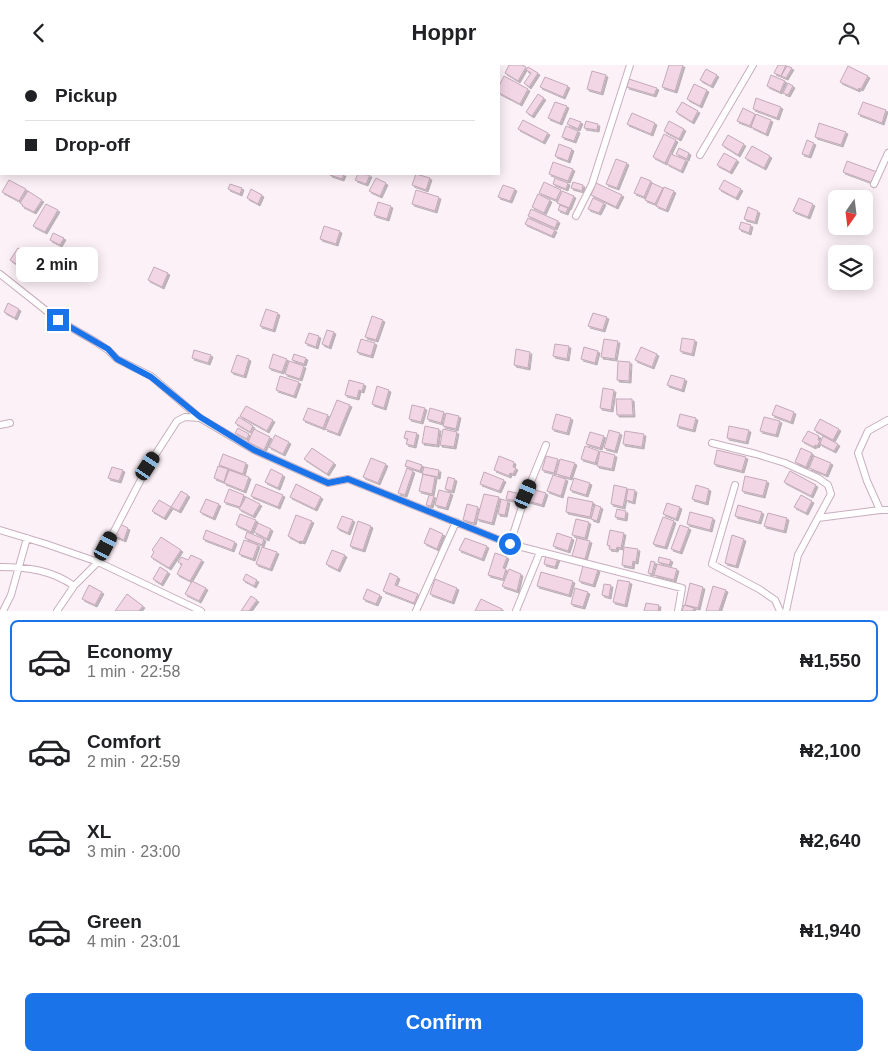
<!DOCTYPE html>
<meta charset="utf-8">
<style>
:root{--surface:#fff;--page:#f2f2f2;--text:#202124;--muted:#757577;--line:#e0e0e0;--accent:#1a73e8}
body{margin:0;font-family:Helvetica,sans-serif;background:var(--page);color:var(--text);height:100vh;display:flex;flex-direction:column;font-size:19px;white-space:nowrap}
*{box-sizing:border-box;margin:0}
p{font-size:16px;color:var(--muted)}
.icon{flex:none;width:28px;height:28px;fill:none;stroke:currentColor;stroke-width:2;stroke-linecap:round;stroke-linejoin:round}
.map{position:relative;height:546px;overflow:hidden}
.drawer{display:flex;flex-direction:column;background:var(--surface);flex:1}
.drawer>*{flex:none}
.banner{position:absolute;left:0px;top:0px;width:500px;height:110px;box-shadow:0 2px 12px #0003;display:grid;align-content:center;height:110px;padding:0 25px;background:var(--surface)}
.needle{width:32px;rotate:194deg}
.buttons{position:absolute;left:828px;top:125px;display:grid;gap:10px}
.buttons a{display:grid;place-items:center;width:45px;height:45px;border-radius:8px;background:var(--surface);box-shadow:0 2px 12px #0003;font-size:25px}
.end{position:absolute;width:22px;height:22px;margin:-11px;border:6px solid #1a73e8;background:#fff;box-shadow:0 0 0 2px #fff}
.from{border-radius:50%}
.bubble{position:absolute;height:35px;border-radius:8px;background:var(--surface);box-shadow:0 2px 12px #0003;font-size:16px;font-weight:800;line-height:35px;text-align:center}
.car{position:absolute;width:15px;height:30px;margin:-15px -8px;border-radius:6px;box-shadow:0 0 4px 1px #0007;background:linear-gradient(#222 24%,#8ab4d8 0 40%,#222 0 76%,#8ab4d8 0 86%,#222 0)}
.banner b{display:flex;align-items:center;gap:18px;height:48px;font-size:19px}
.banner b+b{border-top:1px solid var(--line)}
.banner i{width:12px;height:12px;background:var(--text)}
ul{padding:9px 0 0;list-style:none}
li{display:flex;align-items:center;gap:15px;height:82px;margin:0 10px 8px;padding:0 15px;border:2px solid transparent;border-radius:8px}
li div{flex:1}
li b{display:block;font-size:19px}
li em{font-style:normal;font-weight:800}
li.on{border-color:var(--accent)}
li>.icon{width:45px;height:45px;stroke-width:1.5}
.primary-button{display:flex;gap:10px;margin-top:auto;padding:10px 25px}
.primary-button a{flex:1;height:58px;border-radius:8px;background:var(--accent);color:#fff;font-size:20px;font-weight:800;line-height:58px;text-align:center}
header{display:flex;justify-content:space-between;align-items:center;height:65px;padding:0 25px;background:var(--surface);font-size:22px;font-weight:800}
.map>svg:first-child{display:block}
</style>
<header><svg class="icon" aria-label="back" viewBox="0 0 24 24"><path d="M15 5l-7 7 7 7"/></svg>Hoppr<svg class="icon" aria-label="person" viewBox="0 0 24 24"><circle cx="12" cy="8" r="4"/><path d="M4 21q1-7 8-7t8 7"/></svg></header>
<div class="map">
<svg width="888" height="546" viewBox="0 0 888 546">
<defs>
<filter id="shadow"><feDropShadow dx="2" dy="2" stdDeviation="0" flood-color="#0004"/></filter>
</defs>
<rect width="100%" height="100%" fill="#fcf1f7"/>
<path fill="#f2d6e6" stroke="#c3a9b8" filter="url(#shadow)" d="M509 0H522L526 2 518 16 505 8Z
M669 0H683L675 26 662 22Z
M778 0H786L781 11 774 8Z
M787 1 792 3 786 13 781 11Z
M848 1 868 11 861 24 859 23 858 25 840 17Z
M528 2 538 8 529 22 524 18 531 8 526 5Z
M706 4 717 10 711 21 700 15Z
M592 6 606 10 601 28 587 24Z
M771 10 785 16 780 27 767 21Z
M504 11 528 24 520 39 499 28V21Z
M545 12 568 21 563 32 540 22Z
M629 14 657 23 654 30 627 22Z
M788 18 793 21 788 30 783 28Z
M694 19 707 25 700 41 687 34Z
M538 29 544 33 532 51 526 47Z
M756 33 781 42 777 53 753 44Z
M555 37 567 41 560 58 548 53Z
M682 37 698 46 692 57 676 47Z
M863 37 886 45 882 58 858 49Z
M743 43 755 49 750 61 737 56Z
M632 48 655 58 651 69 627 59Z
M756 49 771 55 766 69 751 62Z
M570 53 581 57 578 64 567 59Z
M523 55 548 68 543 77 518 64Z
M586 56 598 59 597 65 584 63Z
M669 56 684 64 679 74 664 66Z
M819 58 846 67 841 80 815 72Z
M566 61 578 66 574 76 562 72Z
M664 69 676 75 665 98 653 92Z
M728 70 744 79 738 90 722 80Z
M807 75 814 78 809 91 802 89Z
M559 79 572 84 568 96 555 91Z
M752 81 770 91 764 103 745 93Z
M679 83 689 88 687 94 676 89Z
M724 88 737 95 730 107 717 100Z
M671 89 686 95 681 106 667 99Z
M616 94 627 98 617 123 606 119Z
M847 96 877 107 873 118 843 107Z
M553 97 573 104 568 116 549 109Z
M330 109H344L342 114 330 110Z
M358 109 370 110 366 119 355 115Z
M416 109 430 113 426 125 412 120Z
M641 112 651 116 644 132 634 128Z
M376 113 386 118 380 131 369 126Z
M555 113 568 118 566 124 553 119Z
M9 115 26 124 19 136 2 127Z
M724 115 741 124 736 133 719 124Z
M544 117 561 125 556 135 539 128Z
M573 117 583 120 582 126 571 123Z
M596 118 622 130 616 142 591 130Z
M652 118 663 123 655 139 645 135Z
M230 119 242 123 240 129 228 124Z
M503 120 515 124 510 136 498 132Z
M664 122 674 126 666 145 656 141Z
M251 124 262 130 258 139 247 133Z
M416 125 439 132 435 146 412 139Z
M28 126 42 135 34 147 22 141 23 140 20 138Z
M562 126 574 131 569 143 557 138Z
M538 129 550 135 544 148 532 142Z
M593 133 604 138 599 148 588 144Z
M799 133 813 139 808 152 793 146Z
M378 137 391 141 387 154 374 150Z
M46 139 58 145 45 167 33 161Z
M560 140 568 143 566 148 558 145Z
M748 142 758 146 755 157 744 154Z
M531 144 558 156 555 163 528 151Z
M528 153 555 165 552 171 525 159Z
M741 157 751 160 749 168 739 164Z
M324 161 340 166 336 179 320 174Z
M53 168 64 173 60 180 50 175Z
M18 183 32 191 24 204 10 195Z
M154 202 168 208 162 222 148 215Z
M8 238 19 244 15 253 4 247Z
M266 244 278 248 273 265 260 261Z
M593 248 607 252 603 265 588 261Z
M372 251 383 255 376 275 365 272Z
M327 265 334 267 329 282 322 279Z
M309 268 319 271 316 282 305 278Z
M682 273 695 275 692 289 680 286Z
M361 274 375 278 371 291 357 287Z
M604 274 618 276 615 294 601 292Z
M555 279 569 281 567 294 553 291Z
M584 282 598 286 595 298 581 294Z
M641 282 657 289 652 302 635 295Z
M516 284 530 287 528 303 514 300Z
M194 285 211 290 208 298 192 293Z
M273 289 287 294 282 307 269 303Z
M294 289 306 293 304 299 292 295Z
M237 290 249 294 244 311 231 307Z
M289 296 304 301 300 314 285 309Z
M618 296 630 297 629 316 617 315Z
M671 310 685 314 682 325 667 320Z
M280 311 299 317 294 331 276 325Z
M349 315 364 319 362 326 359 325 357 333 345 330Z
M377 321 389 325 384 343 372 339Z
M603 323 614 325 611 345 600 343Z
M616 334H632L633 350H617Z
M337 335 350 340 338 369 325 364Z
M412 340 425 343 421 357 409 354Z
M776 340 794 347 791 357 772 350Z
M246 341 273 355 267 366 240 351Z
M308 343 328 350 323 363 303 355Z
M430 343 444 347 441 358 427 354Z
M446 348 459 351 456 364 443 361Z
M556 349 571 353 567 368 552 364Z
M680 349 696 353 693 365 677 361Z
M239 352 253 361 250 367 235 358Z
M764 352 780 356 776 370 760 366Z
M820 354 839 364 833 375 814 365Z
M425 361 439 364 437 380 422 378Z
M729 361 749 365 746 377 727 373Z
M238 363 249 369 247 374 235 368Z
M254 364 270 372 264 385 248 377Z
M443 364 457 367 454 382 440 380Z
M609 365 620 368 615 386 604 383Z
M406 366 417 368 414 381 406 379 408 374 404 373Z
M625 366 644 369 642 382 623 379Z
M808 366 819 371 818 375 820 376 817 381 815 380 814 382 802 376Z
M590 367 604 371 600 383 586 379Z
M275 370 289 377 283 389 269 382Z
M823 371 838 379 834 386 820 379Z
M585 381 599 386 595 398 581 394Z
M312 383 334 398 327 409 304 394Z
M801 383 812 388 806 402 795 397Z
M717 385 746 392 742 406 714 399Z
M600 386 615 390 612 404 597 401Z
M223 389 246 398 243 409 219 400Z
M499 391 514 397 513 402 516 403 513 409 510 408 509 411 494 405Z
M546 391 558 394 554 408 542 405Z
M814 391 831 398 826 410 809 403Z
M371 393 386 399 378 418 363 412Z
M560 394 575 398 570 413 556 409Z
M407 395 422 400 420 406 405 401Z
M218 401 228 404 224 417 214 413Z
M112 402 123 405 119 416 108 413Z
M424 402 439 405 438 412 422 409Z
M407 403 413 406 405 430 398 428Z
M271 404 283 410 278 423 265 417Z
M229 405 249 412 244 426 224 418Z
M790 406 816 420 811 431 784 417Z
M484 407 504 415 499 426 480 419Z
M423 409 435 412 432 429 419 426Z
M553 410 566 414 561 431 547 426Z
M745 411 767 416 763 431 742 426Z
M448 412 455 414 452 426 445 424Z
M574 413 590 418 586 430 570 425Z
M256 419 283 430 278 442 251 431Z
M296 419 321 432 315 444 290 432Z
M614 420 627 423 623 442 611 439Z
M696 420 709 424 706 438 692 434Z
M229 424 244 430 240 442 224 437Z
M532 424 546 428 542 440 528 436Z
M628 424 635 425 633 437 626 435Z
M439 425 451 428 446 443 435 440Z
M181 426 188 430 179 446 171 442Z
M508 426 520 429 518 436 506 434Z
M484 429 499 432 492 458 477 454Z
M429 430 434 431 431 441 426 440Z
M801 430 812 436 806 448 794 442Z
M246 432 260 439 253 451 239 444Z
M568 432 593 437 590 452 566 447Z
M206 434 219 439 213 453 200 447Z
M501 434 508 436 505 450 498 449Z
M159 435 171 442 164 453 152 446Z
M667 438 680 442 676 454 663 449Z
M467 439 478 442 474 458 463 455Z
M595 440 601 442 597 456 591 454Z
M738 440 762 447 759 457 735 451Z
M617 444 626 446 625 454 615 452Z
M690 447 713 453 710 465 687 459Z
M768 448 787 453 784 466 764 461Z
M240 449 256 455 251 467 236 460Z
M296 450 312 456 303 477 300 476 299 477 288 471Z
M342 451 353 455 348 468 337 463Z
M663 452 674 456 665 482 653 479Z
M576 454 589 457 585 473 572 470Z
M358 456 371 461 363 485 350 481Z
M258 458 271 464 267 474 254 467Z
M120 459 128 463 124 475 114 471Z
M680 460 689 463 680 487 671 484Z
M430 463 443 469 437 484 424 478Z
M206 465 235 477 232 485 203 474Z
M610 465 624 468 621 483 617 482 616 485 609 484 610 481 607 480Z
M247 467 264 474 262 480 245 473Z
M557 468 572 473 568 486 553 481Z
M732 470 744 474 736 501 725 498Z
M161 472 181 485 169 503 151 492 154 487 152 485Z
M465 473 487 481 482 494 459 485Z
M577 473 590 476 585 494 572 491Z
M244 475 258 480 253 494 239 489Z
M262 482 277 487 270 504 256 499Z
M624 482 638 484 636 497 633 496 632 502 622 500Z
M332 485 345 490 338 505 326 499Z
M495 488 507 492 503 503 506 504 503 514 488 510Z
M191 490 202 495 190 516 177 509 182 499 178 497 181 492 188 495Z
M546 490 558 493 555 502 544 499Z
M659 492 671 495 669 500 658 497Z
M651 496 655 497 652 509 648 508Z
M657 499 677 504 674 515 654 510Z
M583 501 598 505 593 520 579 516Z
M160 502 168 507 161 519 153 514Z
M509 504 521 509 517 526 502 521Z
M541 507 573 516 569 530 537 521Z
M390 508 398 512 395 520 418 529 414 538 383 526Z
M246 509 257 515 254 521 243 515Z
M435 514 457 523 452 537 430 529Z
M618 515 630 517 625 540 613 537Z
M192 516 206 523 199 536 185 529Z
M690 518 703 522 698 543 685 540Z
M604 519 611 520 609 532 602 530Z
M89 520 102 527 95 540 82 534Z
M713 521 726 525 719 546H706Z
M575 523 588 527 583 542 571 539Z
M367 524 380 530 376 539 363 534Z
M127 529 143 541 139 546H115Z
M251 531 257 535 249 546H241Z
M481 534 502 544 501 546H475Z
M646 538 659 540 658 546H644Z
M684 540 694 543 693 546H682Z"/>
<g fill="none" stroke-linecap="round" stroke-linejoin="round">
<defs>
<path id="minor" d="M442 0 445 1
M120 1 121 0
M345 1V0
M462 1 463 0
M700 90 753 0
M874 119 888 88
M576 151 592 119 630 0
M0 209 58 255 96 277 108 285 117 294 151 311 200 353 254 385 328 418 348 414 510 479 682 523 678 546
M0 360 10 358
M712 378 756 389 785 398 818 413 828 420 831 429 798 490 786 546
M735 420 712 499 759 524 775 535 780 546
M880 445 867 416 858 388 868 366 888 355
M818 453 880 445H888
M0 465 46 479 98 497 201 546
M510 479 526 429 546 380
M0 502C27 502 52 505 74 521
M3 546 11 530 27 473
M57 546 74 521 98 497 148 401 177 356 185 352 200 353
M416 546 456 457
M516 546 540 487"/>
</defs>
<use href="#minor" stroke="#c9aebd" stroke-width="8"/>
<use href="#minor" stroke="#fff" stroke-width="6"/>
</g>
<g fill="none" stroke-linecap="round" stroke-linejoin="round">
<path stroke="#1a73e8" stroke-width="6" d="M58 255 96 277 108 284 117 294 151 312 200 352 254 385 328 418 348 414 510 479"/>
</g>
</svg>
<div class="buttons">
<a><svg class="needle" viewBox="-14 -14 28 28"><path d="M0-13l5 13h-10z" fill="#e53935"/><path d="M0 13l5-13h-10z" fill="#757577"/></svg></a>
<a><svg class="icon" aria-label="layers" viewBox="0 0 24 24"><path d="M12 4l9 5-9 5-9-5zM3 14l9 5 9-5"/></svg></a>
</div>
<i class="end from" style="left:510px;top:479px"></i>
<i class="end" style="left:58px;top:255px"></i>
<div class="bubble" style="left:16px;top:182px;width:82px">2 min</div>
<i class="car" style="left:148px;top:401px;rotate:33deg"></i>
<i class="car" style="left:526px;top:429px;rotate:23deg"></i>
<i class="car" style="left:106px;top:481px;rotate:28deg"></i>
<div class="banner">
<b><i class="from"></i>Pickup</b>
<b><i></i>Drop-off</b>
</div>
</div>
<section class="drawer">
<ul>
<li class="on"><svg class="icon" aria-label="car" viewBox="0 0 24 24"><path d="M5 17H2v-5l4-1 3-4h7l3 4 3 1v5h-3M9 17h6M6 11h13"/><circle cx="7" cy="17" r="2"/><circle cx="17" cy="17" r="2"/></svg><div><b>Economy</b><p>1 min · 22:58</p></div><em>₦1,550</em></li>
<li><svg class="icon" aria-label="car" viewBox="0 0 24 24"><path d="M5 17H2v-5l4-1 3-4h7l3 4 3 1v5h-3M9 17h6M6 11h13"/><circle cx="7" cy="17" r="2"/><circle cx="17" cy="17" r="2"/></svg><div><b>Comfort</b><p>2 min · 22:59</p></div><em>₦2,100</em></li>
<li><svg class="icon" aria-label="car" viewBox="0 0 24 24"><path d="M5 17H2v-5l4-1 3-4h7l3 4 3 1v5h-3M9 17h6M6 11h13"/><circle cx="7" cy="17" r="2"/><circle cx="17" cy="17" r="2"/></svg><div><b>XL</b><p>3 min · 23:00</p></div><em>₦2,640</em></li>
<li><svg class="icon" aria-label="car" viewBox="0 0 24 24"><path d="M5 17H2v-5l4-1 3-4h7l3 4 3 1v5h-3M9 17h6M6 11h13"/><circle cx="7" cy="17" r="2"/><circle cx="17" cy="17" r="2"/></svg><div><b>Green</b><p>4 min · 23:01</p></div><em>₦1,940</em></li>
</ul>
<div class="primary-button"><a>Confirm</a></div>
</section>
